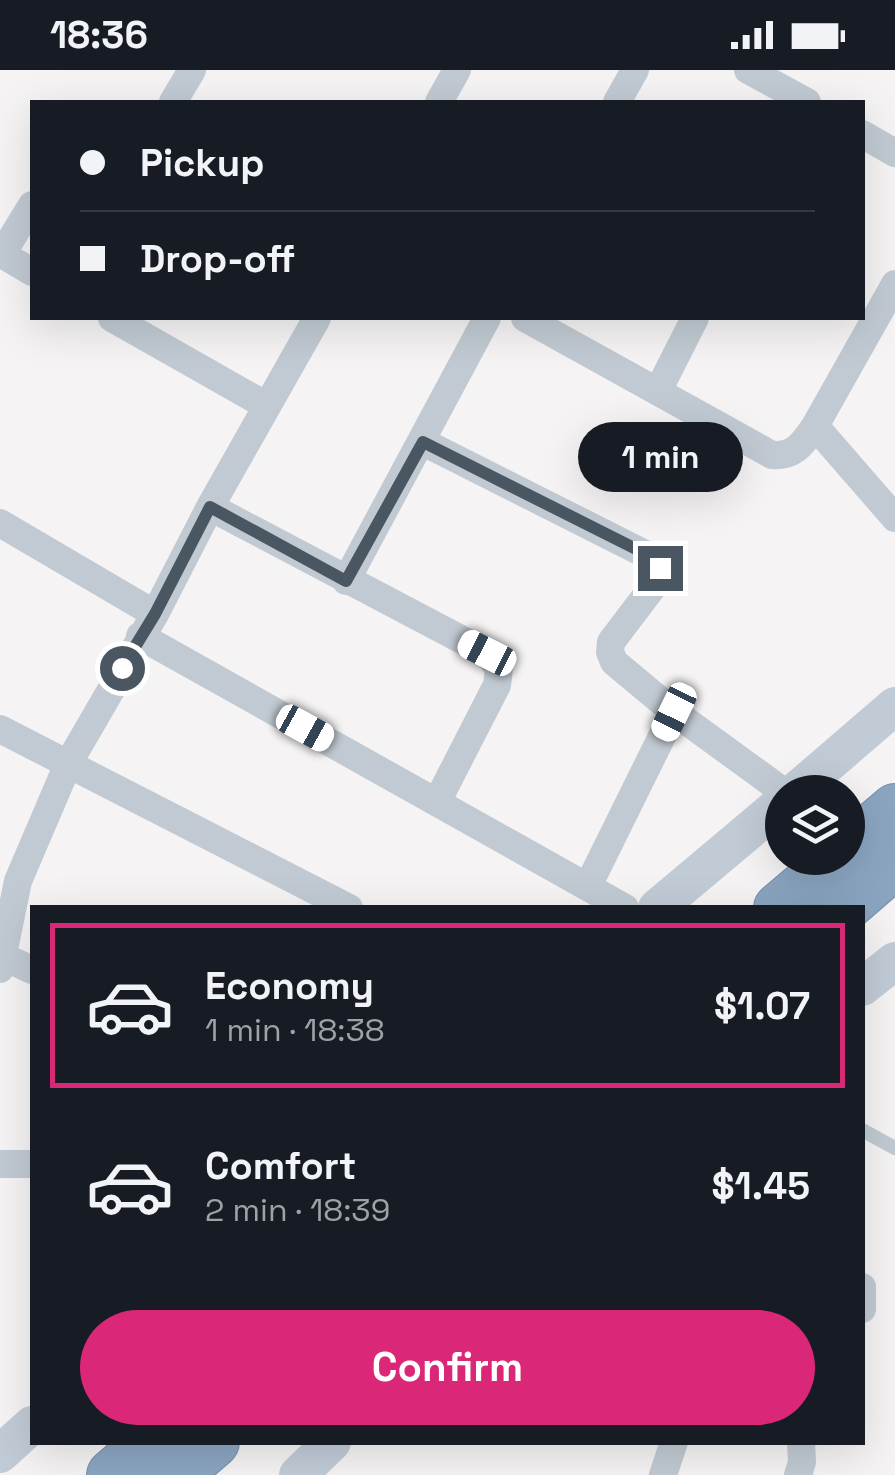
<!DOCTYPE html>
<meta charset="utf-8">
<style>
:root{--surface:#171b24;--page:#20242c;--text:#f1f3f6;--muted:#9ea1a6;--line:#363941;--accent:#db2777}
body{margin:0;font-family:"Space Grotesk",sans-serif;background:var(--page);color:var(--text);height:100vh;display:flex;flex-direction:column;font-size:38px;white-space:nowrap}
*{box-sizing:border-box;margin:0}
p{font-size:32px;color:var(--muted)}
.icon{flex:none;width:55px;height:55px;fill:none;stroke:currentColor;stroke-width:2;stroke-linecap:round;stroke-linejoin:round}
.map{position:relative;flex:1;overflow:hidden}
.panel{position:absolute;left:30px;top:835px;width:835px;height:540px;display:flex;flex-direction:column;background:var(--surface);border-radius:0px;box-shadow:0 10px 40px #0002}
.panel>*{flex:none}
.banner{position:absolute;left:30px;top:30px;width:835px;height:220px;border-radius:0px;box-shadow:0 10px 40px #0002;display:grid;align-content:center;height:220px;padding:0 50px;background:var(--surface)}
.controls{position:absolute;left:765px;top:705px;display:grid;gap:20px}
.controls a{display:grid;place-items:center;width:100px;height:100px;border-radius:50%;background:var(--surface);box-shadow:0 10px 40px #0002;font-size:50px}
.end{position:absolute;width:45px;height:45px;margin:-22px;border:12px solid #4a5661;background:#fff;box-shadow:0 0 0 5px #fff}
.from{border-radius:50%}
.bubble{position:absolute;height:70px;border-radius:35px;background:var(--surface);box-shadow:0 10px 40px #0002;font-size:32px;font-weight:600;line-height:70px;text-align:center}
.car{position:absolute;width:30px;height:60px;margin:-30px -15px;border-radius:12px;box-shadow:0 0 8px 2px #0007;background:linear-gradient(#fff 24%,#345 0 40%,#fff 0 76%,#345 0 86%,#fff 0)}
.banner b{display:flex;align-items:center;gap:35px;height:95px;font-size:38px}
.banner b+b{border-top:2px solid var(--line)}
.banner i{width:25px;height:25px;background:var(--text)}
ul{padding:18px 0 0;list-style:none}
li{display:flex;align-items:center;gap:30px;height:165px;margin:0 20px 15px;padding:0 30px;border:5px solid transparent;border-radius:0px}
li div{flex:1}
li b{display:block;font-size:38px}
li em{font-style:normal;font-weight:600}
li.selected{border-color:var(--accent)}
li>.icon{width:90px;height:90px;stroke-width:1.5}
.cta{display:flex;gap:20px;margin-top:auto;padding:20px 50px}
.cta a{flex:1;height:115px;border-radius:60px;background:var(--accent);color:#fff;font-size:40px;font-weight:600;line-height:115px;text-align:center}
.status{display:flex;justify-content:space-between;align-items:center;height:70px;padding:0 50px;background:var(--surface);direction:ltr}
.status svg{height:28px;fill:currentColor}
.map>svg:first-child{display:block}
</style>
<div class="status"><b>18:36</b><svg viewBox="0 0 49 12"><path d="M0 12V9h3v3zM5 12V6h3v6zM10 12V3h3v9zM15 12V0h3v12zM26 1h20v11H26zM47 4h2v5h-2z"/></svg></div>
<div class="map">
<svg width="895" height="1405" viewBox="0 0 895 1405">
<rect width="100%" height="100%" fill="#f5f3f3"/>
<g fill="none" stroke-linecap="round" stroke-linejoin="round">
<defs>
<path id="highway" d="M848 779 895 739
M779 838 838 788
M843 838 895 793
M112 1405 150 1372
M176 1405 214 1372"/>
</defs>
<use href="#highway" stroke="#7690ad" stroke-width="52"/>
<path stroke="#c1cad2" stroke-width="14" d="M862 1060 895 1078"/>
<path stroke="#c1cad2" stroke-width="28" d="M748 0 807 32
M173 32 192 0
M439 32 457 0
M617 32 635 0
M862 64 895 83
M0 183 32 202
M2 184 32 135
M112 248 267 336
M525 248 772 385C795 387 803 373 815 356L895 214
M658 321 695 248
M815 356 895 448
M423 372 651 487 659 498 655 514 611 572 610 582 614 592 674 642 588 816
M210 437 487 583 499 598 497 615 437 732
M0 453 155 544
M346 511 487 248
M140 566 625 838
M674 642 784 722
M0 659 349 838
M2 886 32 900
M0 899 18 811 68 694 155 544 210 437 317 248
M0 1094H32
M862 1217V1239
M663 1405 674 1372
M798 1405 802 1392 801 1372"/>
<path stroke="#c1cbd6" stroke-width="38" d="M795 722 895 636
M657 838 782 733
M862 917 895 891
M0 1384 32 1355
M298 1405 332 1372"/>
<use href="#highway" stroke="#8ba5c1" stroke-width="50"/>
</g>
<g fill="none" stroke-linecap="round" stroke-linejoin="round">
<path stroke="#4a5661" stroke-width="12" d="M122 598 155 544 210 437 346 511 423 372 652 487 660 498"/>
</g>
</svg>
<div class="controls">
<a><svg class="icon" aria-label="layers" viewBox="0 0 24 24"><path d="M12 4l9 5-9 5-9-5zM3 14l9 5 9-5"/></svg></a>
</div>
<i class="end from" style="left:122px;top:598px"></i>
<i class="end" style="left:660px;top:498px"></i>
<div class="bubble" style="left:578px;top:352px;width:165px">1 min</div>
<i class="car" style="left:487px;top:583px;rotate:297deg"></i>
<i class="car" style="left:674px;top:642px;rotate:206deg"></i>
<i class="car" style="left:305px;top:658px;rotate:119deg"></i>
<div class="banner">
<b><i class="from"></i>Pickup</b>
<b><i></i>Drop-off</b>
</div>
<section class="panel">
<ul>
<li class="selected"><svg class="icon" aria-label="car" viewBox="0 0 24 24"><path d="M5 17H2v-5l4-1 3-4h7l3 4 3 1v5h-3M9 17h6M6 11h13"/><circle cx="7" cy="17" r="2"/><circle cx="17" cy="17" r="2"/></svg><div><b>Economy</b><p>1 min · 18:38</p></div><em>$1.07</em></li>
<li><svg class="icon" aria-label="car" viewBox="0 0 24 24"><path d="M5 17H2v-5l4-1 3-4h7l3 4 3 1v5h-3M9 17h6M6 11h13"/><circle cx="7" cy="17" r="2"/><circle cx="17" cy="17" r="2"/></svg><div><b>Comfort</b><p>2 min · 18:39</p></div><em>$1.45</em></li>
</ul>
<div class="cta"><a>Confirm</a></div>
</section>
</div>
